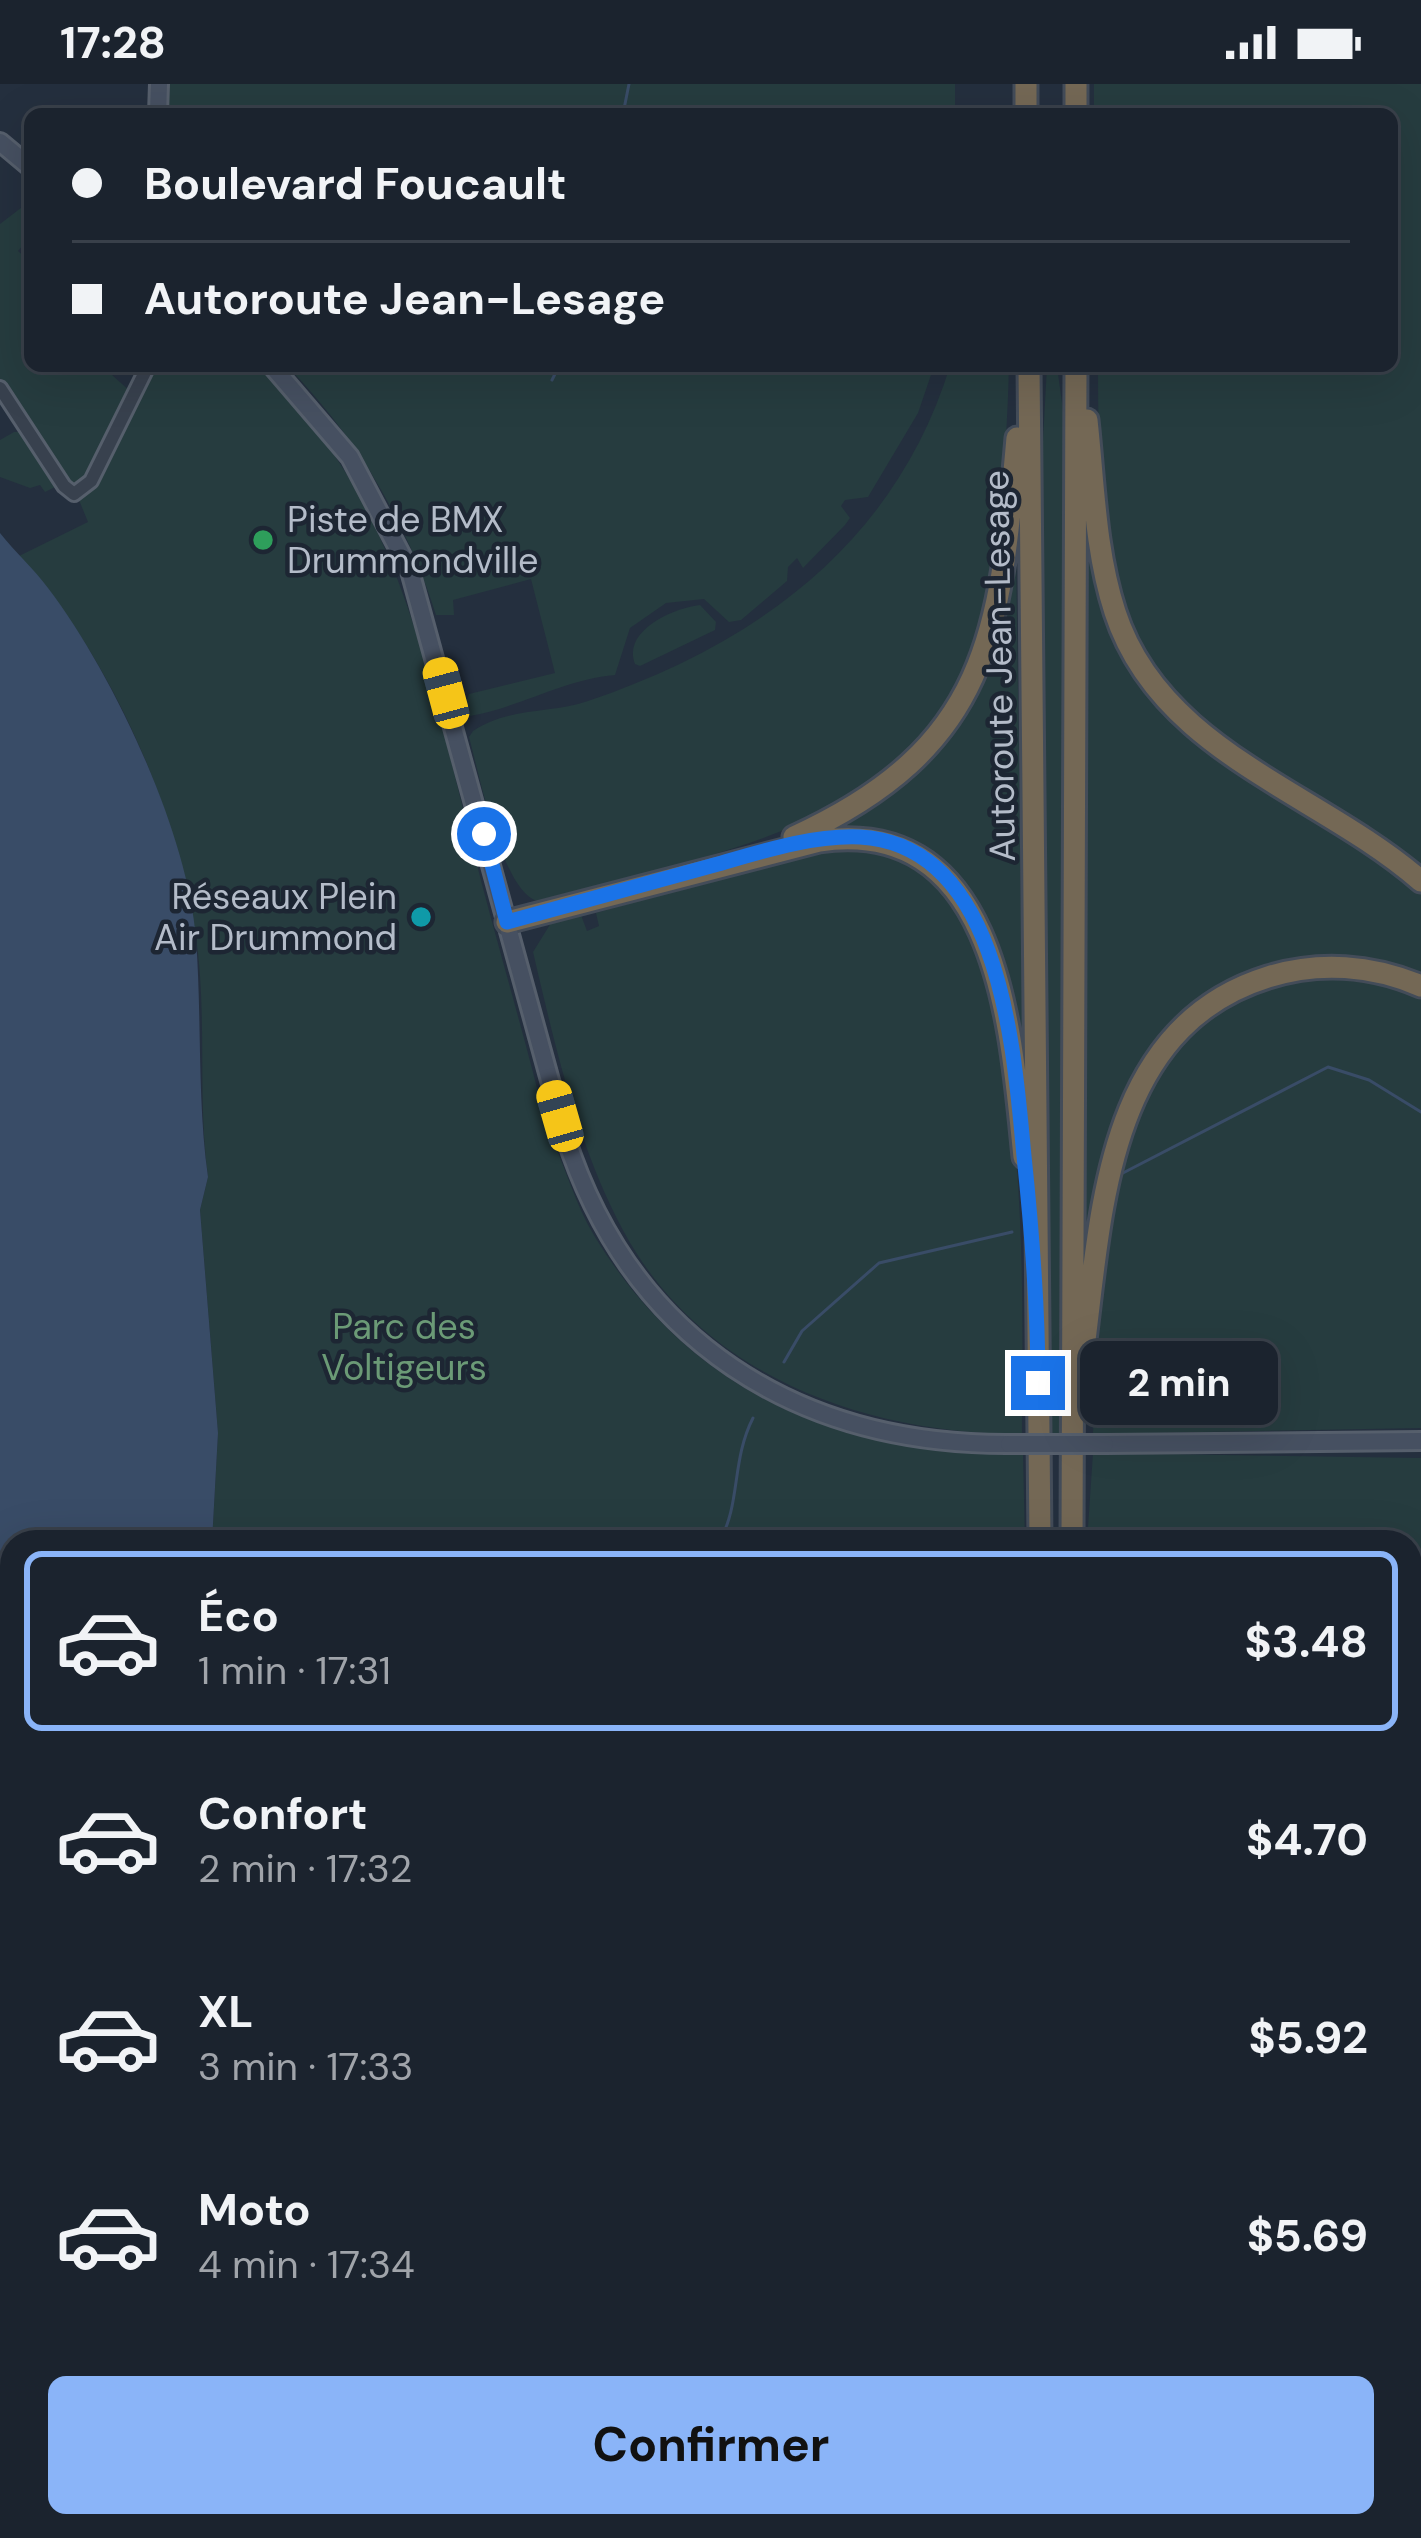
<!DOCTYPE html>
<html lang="fr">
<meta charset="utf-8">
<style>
:root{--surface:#1b232e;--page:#282f3a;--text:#f1f3f6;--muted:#a0a4aa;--line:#39404a;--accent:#8ab4f8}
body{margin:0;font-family:"DM Sans",sans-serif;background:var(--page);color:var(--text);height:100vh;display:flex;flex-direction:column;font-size:45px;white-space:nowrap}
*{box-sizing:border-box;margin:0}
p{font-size:39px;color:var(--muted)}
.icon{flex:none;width:66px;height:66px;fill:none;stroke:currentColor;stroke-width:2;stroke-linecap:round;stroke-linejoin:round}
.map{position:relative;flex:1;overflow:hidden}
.sheet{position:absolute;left:0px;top:1446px;width:1422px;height:1008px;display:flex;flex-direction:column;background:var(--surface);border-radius:36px 36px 0 0;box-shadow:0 12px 48px #0002,0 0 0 3px var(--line)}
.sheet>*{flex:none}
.banner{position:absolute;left:24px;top:24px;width:1374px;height:264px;border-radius:18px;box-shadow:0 12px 48px #0002,0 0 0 3px var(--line);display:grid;align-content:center;height:264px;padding:0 48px;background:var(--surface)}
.end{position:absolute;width:54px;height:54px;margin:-27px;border:15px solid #1a73e8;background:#fff;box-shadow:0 0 0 6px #fff}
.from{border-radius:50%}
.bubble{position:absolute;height:84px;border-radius:18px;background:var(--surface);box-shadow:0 12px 48px #0002,0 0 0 3px var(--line);font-size:39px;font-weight:700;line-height:84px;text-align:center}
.car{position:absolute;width:36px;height:72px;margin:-36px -18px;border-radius:15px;box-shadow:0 0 9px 3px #0007;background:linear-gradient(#f5c518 24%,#345 0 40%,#f5c518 0 76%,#345 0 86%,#f5c518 0)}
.banner b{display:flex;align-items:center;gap:42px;height:114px;font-size:45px}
.banner b+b{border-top:3px solid var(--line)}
.banner i{width:30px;height:30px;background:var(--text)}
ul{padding:21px 0 0;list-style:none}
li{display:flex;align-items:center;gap:36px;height:180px;margin:0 24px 18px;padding:0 24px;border:6px solid transparent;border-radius:18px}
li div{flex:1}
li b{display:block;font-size:45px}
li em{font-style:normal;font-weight:700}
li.on{border-color:var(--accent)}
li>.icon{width:108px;height:108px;stroke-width:1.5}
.button{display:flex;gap:24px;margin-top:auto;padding:24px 48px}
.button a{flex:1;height:138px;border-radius:18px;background:var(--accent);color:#111;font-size:48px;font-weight:700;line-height:138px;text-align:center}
.status{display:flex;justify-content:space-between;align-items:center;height:84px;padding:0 60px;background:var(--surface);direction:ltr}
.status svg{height:33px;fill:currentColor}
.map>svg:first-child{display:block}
</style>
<div class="status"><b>17:28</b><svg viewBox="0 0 49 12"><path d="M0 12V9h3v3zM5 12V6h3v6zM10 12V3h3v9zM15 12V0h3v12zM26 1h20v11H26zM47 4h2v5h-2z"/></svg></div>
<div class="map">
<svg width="1421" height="2454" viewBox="0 0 1421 2454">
<rect width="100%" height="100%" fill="#242f3e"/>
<path fill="#263c3f" d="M166 0H955V30H165Z
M1094 0H1421V784C1358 734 1287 697 1221 651 1102 569 1098 413 1098 282H1392V30H1094Z
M30 117V153L18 167 30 178V282H102L131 308 86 398 71 405 0 298V140Z
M152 282H258C399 410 429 593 474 769 497 861 525 952 547 1044 565 1080 574 1119 595 1153 692 1311 844 1373 1023 1370L1025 1458H212L218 1349 200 1126 208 1093C197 1012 208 928 195 847 175 719 108 568 19 472L88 438 79 416Z
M287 282H934L918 329 868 413 845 416 841 422 850 434 845 441 803 484 797 474 788 483 787 497 741 536 729 538 704 515 666 519 630 544 615 591C565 595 521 623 470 632L463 625 469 610 555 589 531 495 453 516 454 531H436C407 438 356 352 287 282Z
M950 282H1009L1008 313C1003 407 1003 513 963 600 896 746 675 779 537 817 502 807 479 689 469 653L473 647C508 623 550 630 588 617 756 560 895 460 950 282Z
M1047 282H1057L1065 341V1350H1048L1040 413Z
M14 348H26L59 401 45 408 40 401 30 404 0 393V356Z
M1016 462 1023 963 1020 964 1009 914 933 772 879 748 818 750 947 653Z
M1087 465H1093L1149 605 1421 804V896L1305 878 1156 963 1092 1150 1085 1147Z
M700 521 716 538 715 546 640 582 635 580C622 547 673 524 700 521Z
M856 763C872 766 895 767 909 775 1036 848 1022 1219 1022 1350 866 1350 702 1292 624 1148 578 1063 555 962 533 868L551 839 581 831 587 847 599 842 596 829 801 770Z
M1314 891 1378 897 1421 913V1344L1093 1350C1099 1237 1100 1016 1197 940 1233 912 1271 901 1314 891Z
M1093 1369 1421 1374V2454H390L388 2445 394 2442H1410V1458H1087Z"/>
<path fill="#394c67" d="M0 449C15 468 34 485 48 504 113 589 188 749 196 855 202 934 197 1015 208 1093L200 1126 218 1349 212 1458H12V2442H388L390 2454H0Z"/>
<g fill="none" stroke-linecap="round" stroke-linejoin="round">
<path stroke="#394c67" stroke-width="3" d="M623 30 629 0
M552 296 559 282
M1121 1090 1328 983 1369 996 1421 1028
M784 1278 802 1247 879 1179 1012 1148
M719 1458C741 1421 731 1377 753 1334
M1410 1750C1420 1730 1412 1711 1421 1690
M1310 2449V2442"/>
<defs>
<path id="street" d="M0 304 64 402 74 410 91 397 148 282"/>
<path id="secondary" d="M158 30 159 0
M0 58 30 83
M272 282 350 373 410 487 565 1051C631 1257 797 1361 1009 1360
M1105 1360 1421 1357"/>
<path id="highway" d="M1026 30V0
M1076 30V0
M1029 282 1040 1458
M1087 336C1094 401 1095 466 1115 528 1160 668 1319 708 1421 797
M794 753C990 663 1000 550 1017 354
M507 838 819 757C999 731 1011 946 1024 1073
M1085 1256C1102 1119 1110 942 1268 893 1319 877 1372 881 1421 902
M1072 1458 1076 282
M302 2454 325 2442
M342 2454 365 2442"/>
</defs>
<use href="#street" stroke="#565f6c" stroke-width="18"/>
<use href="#secondary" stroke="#565f6c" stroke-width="22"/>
<use href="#highway" stroke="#434c59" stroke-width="27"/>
<use href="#street" stroke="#38414e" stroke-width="12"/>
<use href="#secondary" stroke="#465061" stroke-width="16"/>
<use href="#highway" stroke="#746855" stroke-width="21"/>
<defs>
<path id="secondary-bridge" d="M1009 1360H1105"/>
</defs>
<use href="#secondary-bridge" stroke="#565f6c" stroke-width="22" stroke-linecap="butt"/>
<use href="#secondary-bridge" stroke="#465061" stroke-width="16"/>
</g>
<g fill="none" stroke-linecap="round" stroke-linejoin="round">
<path stroke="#1a73e8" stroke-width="15" d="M484 750 507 838C578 819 648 799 718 780 763 767 813 751 860 753 1002 761 1014 968 1024 1072 1032 1148 1038 1223 1038 1299"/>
</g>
<circle fill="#2e9e5b" stroke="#1d2633" stroke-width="4.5" cx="263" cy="456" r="12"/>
<circle fill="#0f9aa8" stroke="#1d2633" stroke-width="4.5" cx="421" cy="833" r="12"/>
<g text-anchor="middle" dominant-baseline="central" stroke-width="9" stroke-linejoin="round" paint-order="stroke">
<g font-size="36" fill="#b4bcc9" stroke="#1d2633" text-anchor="start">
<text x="287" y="435">Piste de BMX<tspan x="287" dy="41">Drummondville</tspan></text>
<text x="397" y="812" text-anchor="end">Réseaux Plein<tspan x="397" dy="41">Air Drummond</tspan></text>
</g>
<g font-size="36" fill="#b4bcc9" stroke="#1d2633">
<text transform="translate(999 582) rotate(-91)">Autoroute Jean-Lesage</text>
</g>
<g font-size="36" fill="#6b9a76" stroke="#1d2633">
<text x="404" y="1242">Parc des<tspan x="404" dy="41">Voltigeurs</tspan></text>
</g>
</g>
</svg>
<i class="end from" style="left:484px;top:750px"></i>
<i class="end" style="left:1038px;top:1299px"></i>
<div class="bubble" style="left:1080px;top:1257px;width:198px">2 min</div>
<i class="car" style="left:446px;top:609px;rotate:345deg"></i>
<i class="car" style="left:560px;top:1032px;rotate:344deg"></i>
<div class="banner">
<b><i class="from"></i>Boulevard Foucault</b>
<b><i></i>Autoroute Jean-Lesage</b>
</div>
<section class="sheet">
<ul>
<li class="on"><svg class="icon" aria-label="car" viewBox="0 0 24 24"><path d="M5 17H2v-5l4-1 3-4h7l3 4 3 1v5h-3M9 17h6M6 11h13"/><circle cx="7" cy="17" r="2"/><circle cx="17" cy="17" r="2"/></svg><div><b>Éco</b><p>1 min · 17:31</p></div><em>$3.48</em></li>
<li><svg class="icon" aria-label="car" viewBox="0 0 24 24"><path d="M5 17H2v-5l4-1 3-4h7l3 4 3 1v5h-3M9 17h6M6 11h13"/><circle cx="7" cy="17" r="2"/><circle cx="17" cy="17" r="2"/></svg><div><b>Confort</b><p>2 min · 17:32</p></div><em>$4.70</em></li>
<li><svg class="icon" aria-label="car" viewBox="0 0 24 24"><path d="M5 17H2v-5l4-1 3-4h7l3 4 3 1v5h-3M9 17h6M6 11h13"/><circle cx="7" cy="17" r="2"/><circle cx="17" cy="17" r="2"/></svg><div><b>XL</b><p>3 min · 17:33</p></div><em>$5.92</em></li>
<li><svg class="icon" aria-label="car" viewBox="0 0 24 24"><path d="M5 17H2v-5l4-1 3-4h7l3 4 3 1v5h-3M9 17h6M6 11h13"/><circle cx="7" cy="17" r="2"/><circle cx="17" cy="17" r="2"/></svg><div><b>Moto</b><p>4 min · 17:34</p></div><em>$5.69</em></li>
</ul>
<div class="button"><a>Confirmer</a></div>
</section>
</div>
